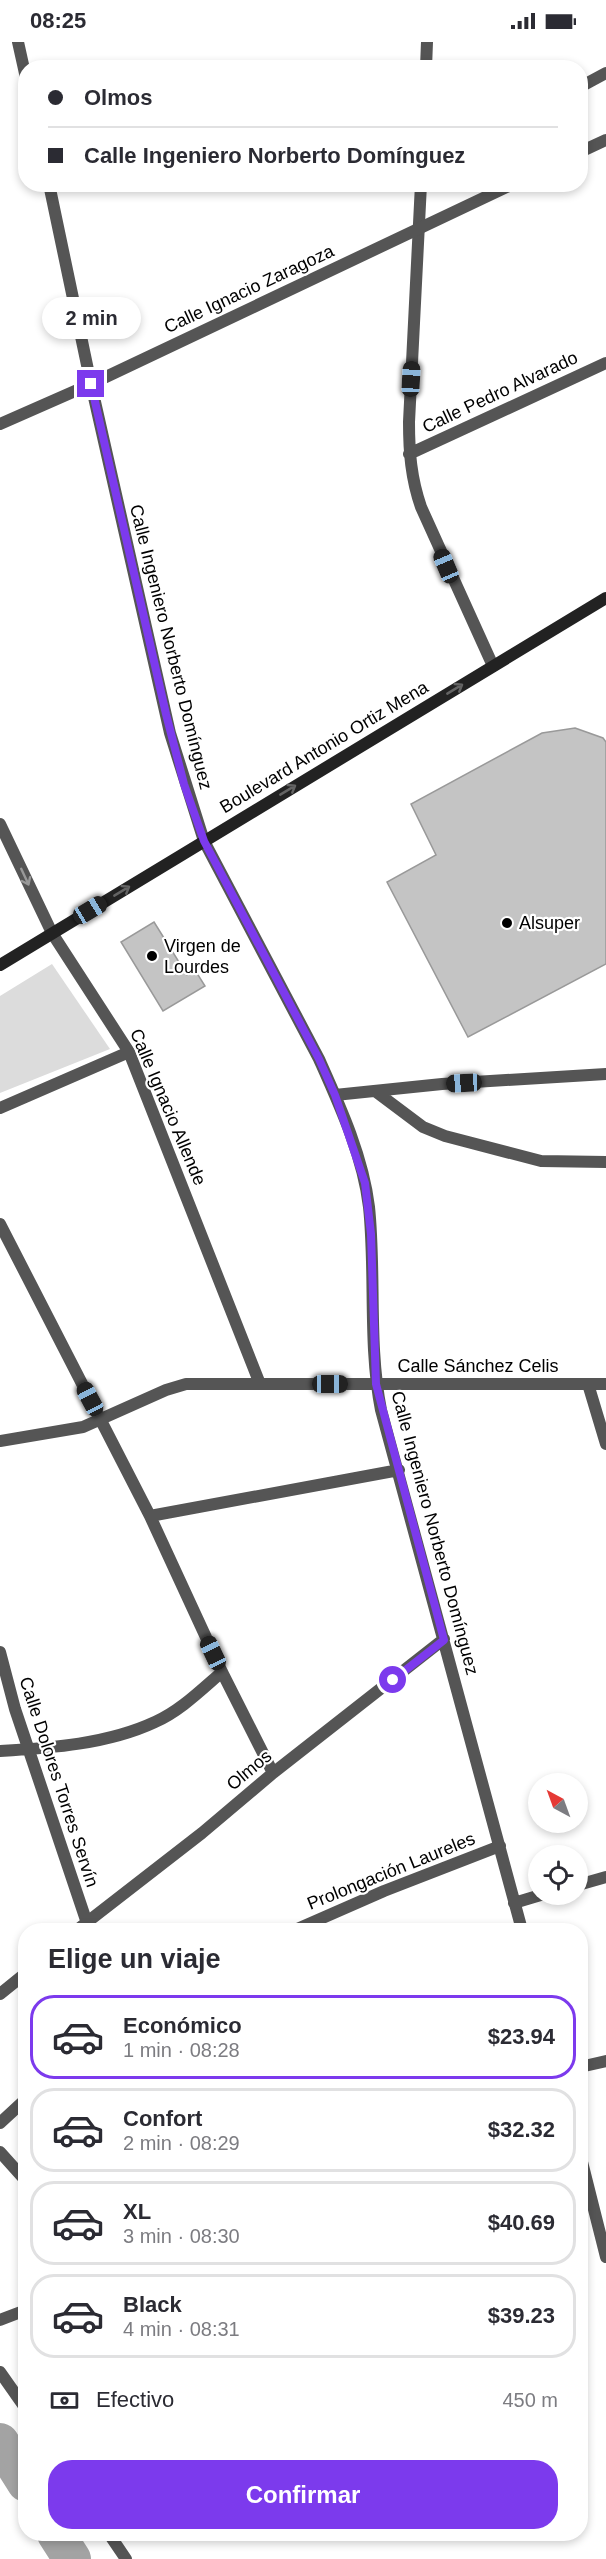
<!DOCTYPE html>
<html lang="es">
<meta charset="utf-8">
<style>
:root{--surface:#fff;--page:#f2f2f3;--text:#2b2b33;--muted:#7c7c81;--line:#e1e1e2;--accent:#7c3aed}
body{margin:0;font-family:Arial,sans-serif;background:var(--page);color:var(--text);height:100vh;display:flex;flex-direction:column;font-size:22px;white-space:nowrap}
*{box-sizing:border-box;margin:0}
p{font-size:20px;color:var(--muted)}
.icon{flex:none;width:33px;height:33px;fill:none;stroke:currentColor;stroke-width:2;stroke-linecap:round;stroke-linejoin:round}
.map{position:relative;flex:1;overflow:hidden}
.sheet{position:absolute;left:18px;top:1881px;width:570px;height:618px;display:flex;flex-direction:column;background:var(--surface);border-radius:24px;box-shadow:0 3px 9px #0003}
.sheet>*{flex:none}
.banner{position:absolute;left:18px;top:18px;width:570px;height:132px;border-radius:24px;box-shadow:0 3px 9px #0003;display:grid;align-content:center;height:132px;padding:0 30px;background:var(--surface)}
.needle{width:39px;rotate:319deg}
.buttons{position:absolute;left:528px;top:1731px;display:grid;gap:12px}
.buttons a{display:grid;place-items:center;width:60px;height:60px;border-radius:50%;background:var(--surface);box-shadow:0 3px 9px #0003;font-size:30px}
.end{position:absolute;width:27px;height:27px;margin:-14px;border:8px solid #7c3aed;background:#fff;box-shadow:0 0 0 3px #fff}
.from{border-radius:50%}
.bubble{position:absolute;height:42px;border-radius:21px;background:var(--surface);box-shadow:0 3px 9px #0003;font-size:20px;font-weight:700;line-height:42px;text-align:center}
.car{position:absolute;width:18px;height:36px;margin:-18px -9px;border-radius:8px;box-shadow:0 0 4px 2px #0007;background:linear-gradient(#222 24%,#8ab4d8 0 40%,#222 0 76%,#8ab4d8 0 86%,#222 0)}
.banner b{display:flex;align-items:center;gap:21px;height:57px;font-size:22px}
.banner b+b{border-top:2px solid var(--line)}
.banner i{width:15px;height:15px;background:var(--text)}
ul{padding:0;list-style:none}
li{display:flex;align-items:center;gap:18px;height:84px;margin:0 12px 9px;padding:0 18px;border:3px solid var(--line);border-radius:24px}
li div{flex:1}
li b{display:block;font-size:22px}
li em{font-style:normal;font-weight:700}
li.on{border-color:var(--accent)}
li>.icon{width:54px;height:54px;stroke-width:1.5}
h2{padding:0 30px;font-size:27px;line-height:72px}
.pay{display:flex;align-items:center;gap:15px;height:66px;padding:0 30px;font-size:22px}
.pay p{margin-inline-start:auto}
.primary-button{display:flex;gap:12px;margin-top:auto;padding:12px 30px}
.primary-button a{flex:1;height:69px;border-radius:24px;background:var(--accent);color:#fff;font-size:24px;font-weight:700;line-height:69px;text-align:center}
.status{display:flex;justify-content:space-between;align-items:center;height:42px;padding:0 30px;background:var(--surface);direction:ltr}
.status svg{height:16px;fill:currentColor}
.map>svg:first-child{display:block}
</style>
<div class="status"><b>08:25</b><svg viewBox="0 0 49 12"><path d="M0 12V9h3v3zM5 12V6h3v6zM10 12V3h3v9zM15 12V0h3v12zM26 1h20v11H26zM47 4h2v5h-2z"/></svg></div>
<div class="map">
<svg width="606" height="2517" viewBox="0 0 606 2517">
<rect width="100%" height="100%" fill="#fff"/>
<path fill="#dcdcdc" d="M52 922 110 1007 0 1051V954Z"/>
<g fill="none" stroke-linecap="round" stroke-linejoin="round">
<path stroke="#a3a3a3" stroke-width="38" d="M0 2400 26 2441
M56 2492 72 2517"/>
</g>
<path fill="#c4c4c4" stroke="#999" stroke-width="1.5" d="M575 686 603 696 606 700V922L468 995 387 840 436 813 411 762 542 691Z
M154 880 187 933 195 928 205 944 163 969 121 900Z"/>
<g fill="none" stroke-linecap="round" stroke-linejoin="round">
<path stroke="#555" stroke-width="12" d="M18 0 26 36
M426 26 427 0
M580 45 606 31
M49 142 91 342 170 691 204 799 319 1017C340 1064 363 1114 369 1165 376 1232 368 1302 381 1368L522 1888
M421 142 409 380C409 410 411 436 421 465L493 624
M409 412 606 321
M0 782 52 891 129 1010 260 1342
M375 1049 423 1085 445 1094 541 1119 606 1120
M335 1053 442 1042 606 1032
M0 1066 129 1010
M0 1182 150 1474 222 1630 273 1731
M588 1342 606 1402
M0 1399 83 1385 166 1348 186 1342H606
M150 1474 399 1428
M0 1610 15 1667 87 1881
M0 1709C51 1706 108 1702 155 1680 180 1669 201 1648 222 1630
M578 1843 606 1835
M514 1861 544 1852
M77 1888 202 1791 273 1731 444 1597
M295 1888 384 1849 500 1804
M0 1952 26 1931
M580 2025 606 2019
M0 2081 26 2057
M0 2110 26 2139
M580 2112 606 2215
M0 2278 26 2268"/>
<path stroke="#555" stroke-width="12" d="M580 110 606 98
M0 382 91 342 513 142
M0 2330 26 2367
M109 2492 126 2517"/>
<path stroke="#222" stroke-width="12" d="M0 923 606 556"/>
</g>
<defs><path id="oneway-shaft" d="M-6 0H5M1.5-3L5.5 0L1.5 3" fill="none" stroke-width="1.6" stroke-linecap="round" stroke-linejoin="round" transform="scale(1.5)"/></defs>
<g stroke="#646464">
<use href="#oneway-shaft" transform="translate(455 647) rotate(-31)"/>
<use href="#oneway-shaft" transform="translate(288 748) rotate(-31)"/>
<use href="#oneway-shaft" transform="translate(122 849) rotate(-31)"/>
</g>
<use stroke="#999" href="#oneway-shaft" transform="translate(25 835) rotate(65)"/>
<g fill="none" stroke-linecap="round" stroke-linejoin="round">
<path stroke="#7c3aed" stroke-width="8" d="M91 342 166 672 184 742 204 799 319 1017 335 1053 365 1141 371 1192 376 1342 444 1598 393 1638"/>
</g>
<g fill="#000" stroke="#fff" stroke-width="2">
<circle cx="507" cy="881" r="6"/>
<circle cx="152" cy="914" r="6"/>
</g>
<g text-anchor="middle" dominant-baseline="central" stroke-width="4.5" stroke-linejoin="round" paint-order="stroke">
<g font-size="18" fill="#000" stroke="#fff">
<text transform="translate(249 247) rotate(-25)">Calle Ignacio Zaragoza</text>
<text transform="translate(500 350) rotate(-25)">Calle Pedro Alvarado</text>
<text transform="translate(171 605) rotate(76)">Calle Ingeniero Norberto Domínguez</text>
<text transform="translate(324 705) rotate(-31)">Boulevard Antonio Ortiz Mena</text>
<text transform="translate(168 1065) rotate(67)">Calle Ignacio Allende</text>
<text x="478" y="1324">Calle Sánchez Celis</text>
<text transform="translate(435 1491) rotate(75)">Calle Ingeniero Norberto Domínguez</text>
<text transform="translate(249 1728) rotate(-40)">Olmos</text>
<text transform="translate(59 1740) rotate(72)">Calle Dolores Torres Servín</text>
<text transform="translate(391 1829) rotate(-22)">Prolongación Laureles</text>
</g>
<g font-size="18" fill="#000" stroke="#fff" text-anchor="start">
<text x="519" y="881">Alsuper</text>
<text x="164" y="904">Virgen de<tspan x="164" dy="21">Lourdes</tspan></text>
</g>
</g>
</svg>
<div class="buttons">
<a><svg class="needle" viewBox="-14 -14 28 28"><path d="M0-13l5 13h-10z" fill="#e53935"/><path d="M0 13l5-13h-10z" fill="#7c7c81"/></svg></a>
<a><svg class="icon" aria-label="locate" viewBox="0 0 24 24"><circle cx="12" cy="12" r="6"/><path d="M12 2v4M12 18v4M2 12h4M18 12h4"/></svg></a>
</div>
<i class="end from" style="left:393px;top:1638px"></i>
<i class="end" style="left:91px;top:342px"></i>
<div class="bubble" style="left:42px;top:255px;width:99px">2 min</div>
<i class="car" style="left:411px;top:337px;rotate:3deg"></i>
<i class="car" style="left:446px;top:524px;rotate:337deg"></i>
<i class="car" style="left:90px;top:868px;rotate:59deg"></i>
<i class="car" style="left:464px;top:1041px;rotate:267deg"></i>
<i class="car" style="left:330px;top:1342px;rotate:90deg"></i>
<i class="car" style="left:90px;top:1357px;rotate:332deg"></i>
<i class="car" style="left:213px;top:1611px;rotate:335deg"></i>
<div class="banner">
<b><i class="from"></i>Olmos</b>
<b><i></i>Calle Ingeniero Norberto Domínguez</b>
</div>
<section class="sheet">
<h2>Elige un viaje</h2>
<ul>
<li class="on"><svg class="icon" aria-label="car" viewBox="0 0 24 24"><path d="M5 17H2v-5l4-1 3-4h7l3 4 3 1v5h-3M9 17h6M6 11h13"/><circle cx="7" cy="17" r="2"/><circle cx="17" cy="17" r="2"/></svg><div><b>Económico</b><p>1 min · 08:28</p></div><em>$23.94</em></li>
<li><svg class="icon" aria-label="car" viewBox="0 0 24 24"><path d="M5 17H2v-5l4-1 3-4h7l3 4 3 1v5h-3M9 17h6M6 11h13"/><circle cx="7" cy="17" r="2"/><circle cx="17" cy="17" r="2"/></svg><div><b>Confort</b><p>2 min · 08:29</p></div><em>$32.32</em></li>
<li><svg class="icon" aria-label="car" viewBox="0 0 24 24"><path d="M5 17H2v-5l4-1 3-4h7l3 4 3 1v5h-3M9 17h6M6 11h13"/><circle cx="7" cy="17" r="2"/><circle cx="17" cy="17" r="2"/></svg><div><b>XL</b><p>3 min · 08:30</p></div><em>$40.69</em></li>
<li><svg class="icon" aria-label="car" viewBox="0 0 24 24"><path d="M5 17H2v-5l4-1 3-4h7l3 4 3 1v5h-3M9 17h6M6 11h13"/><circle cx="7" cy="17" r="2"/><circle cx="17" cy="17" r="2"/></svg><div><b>Black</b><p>4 min · 08:31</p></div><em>$39.23</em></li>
</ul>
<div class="pay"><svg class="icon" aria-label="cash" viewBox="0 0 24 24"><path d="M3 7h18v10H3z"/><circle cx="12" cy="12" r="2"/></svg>Efectivo<p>450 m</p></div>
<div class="primary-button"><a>Confirmar</a></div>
</section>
</div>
